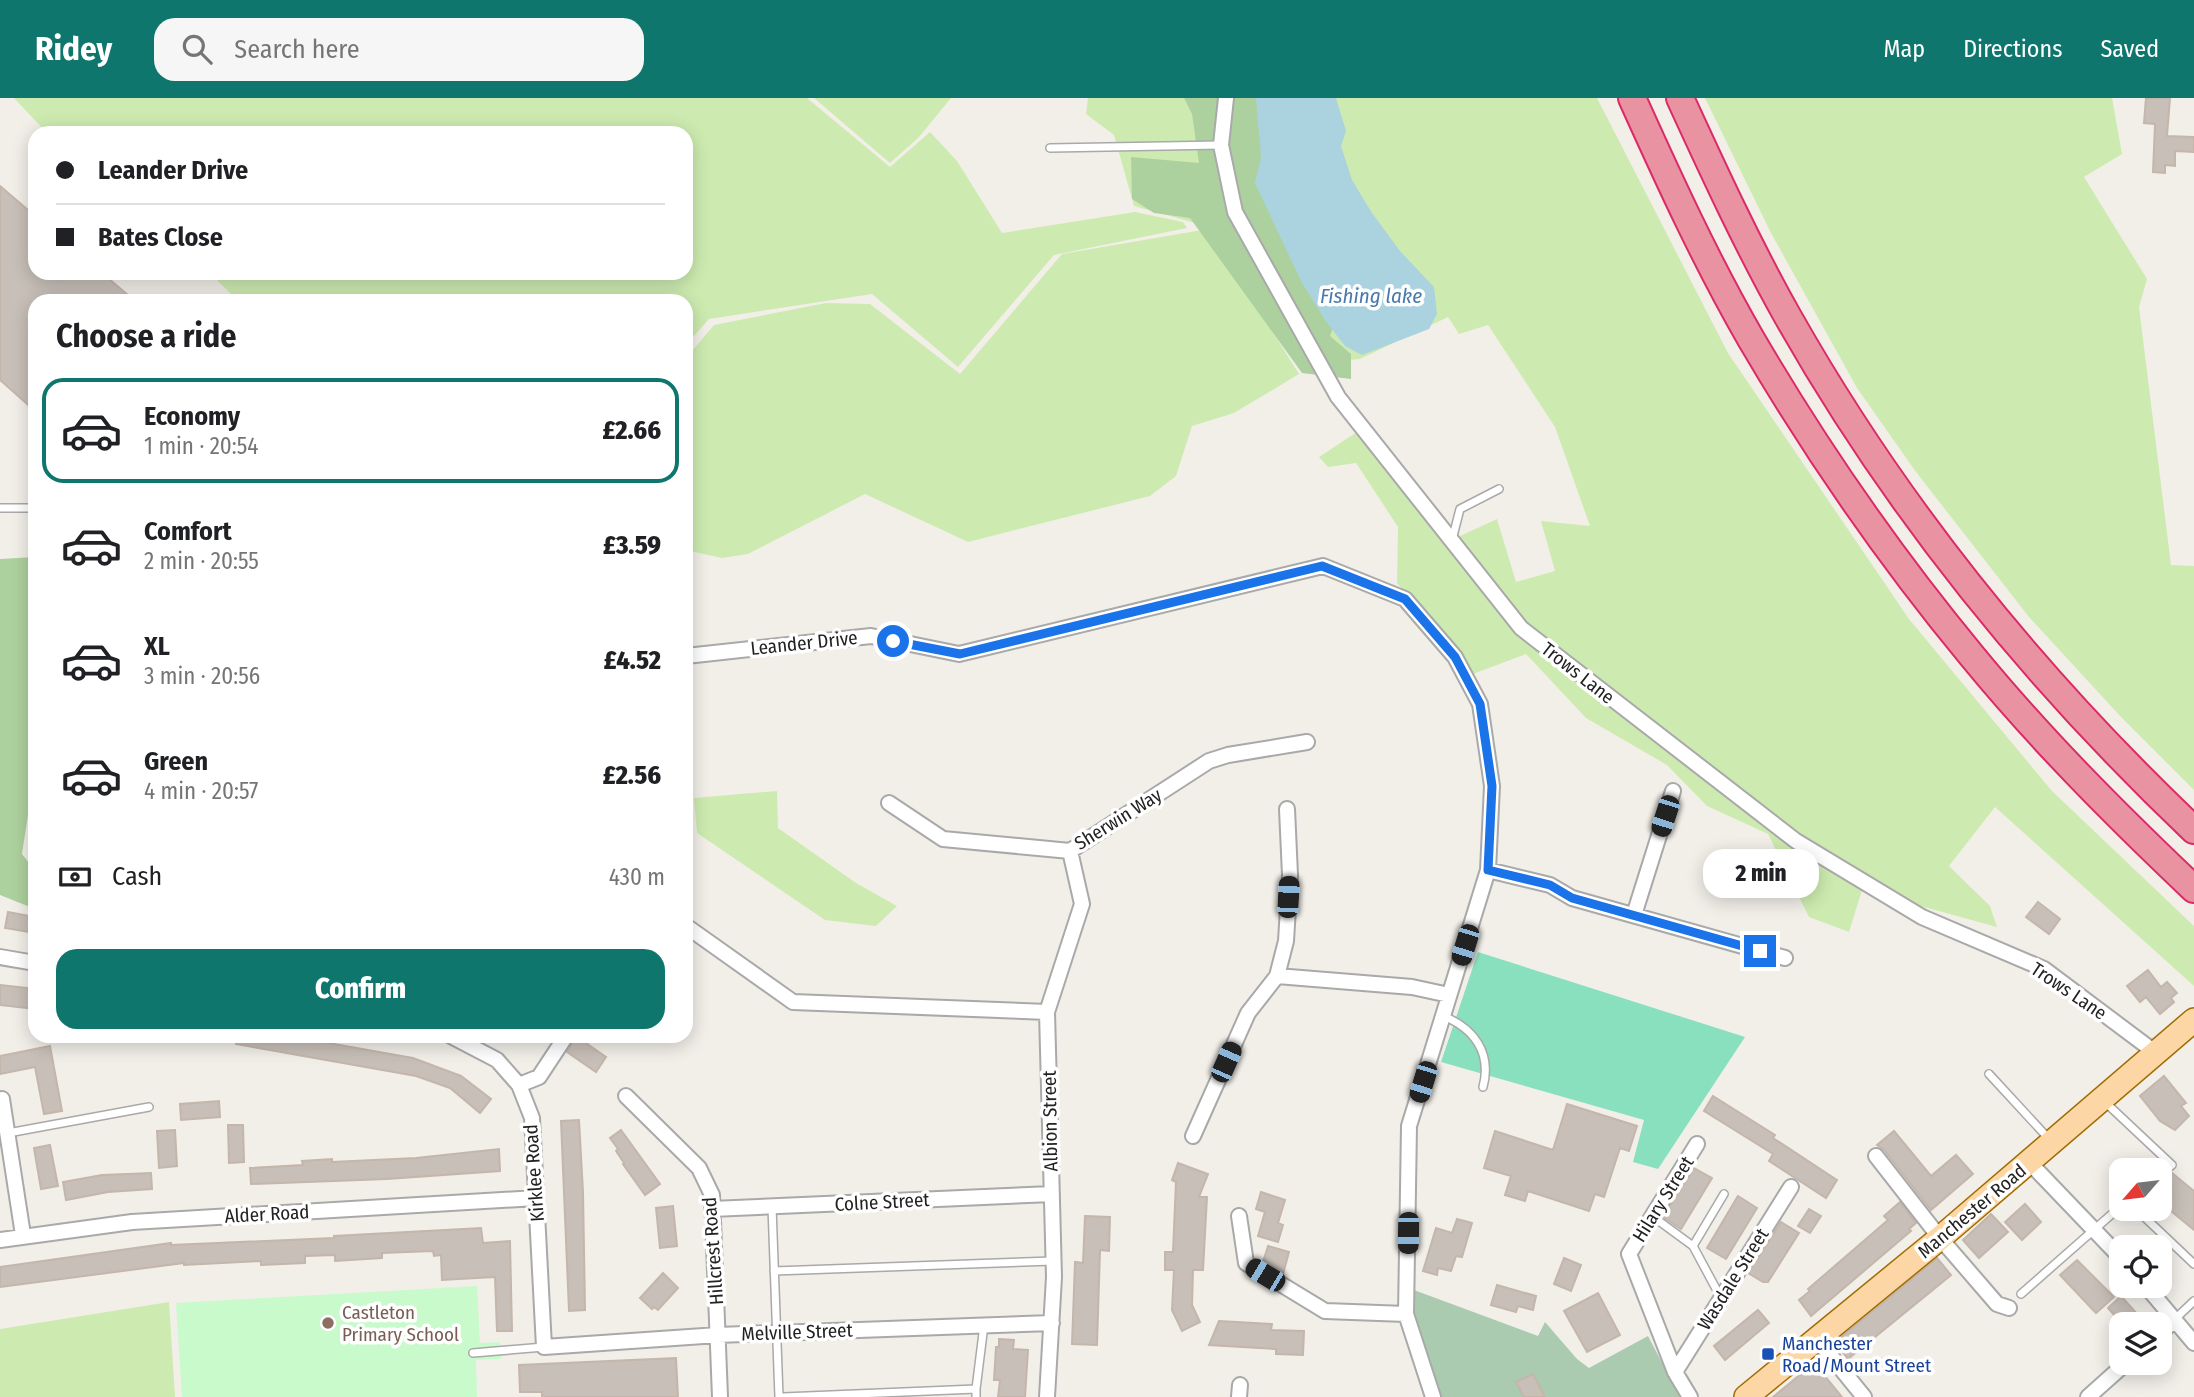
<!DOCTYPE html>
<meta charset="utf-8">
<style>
:root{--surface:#fff;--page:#f6f6f6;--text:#202124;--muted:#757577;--line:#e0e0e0;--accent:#0f766e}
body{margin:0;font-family:"Fira Sans Condensed",sans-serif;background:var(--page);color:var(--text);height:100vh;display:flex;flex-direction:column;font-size:26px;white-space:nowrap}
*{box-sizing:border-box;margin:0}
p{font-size:23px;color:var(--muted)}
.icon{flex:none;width:38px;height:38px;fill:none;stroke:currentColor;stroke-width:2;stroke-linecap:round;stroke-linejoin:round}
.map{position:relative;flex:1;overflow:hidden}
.panel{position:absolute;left:28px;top:196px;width:665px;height:749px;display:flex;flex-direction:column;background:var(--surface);border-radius:21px;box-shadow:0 4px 18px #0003}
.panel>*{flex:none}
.banner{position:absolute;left:28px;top:28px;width:665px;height:154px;border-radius:21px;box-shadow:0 4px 18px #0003;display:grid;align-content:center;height:154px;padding:0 28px;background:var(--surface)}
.needle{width:46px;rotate:242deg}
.controls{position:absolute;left:2109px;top:1060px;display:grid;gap:14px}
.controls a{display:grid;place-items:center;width:63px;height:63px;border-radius:14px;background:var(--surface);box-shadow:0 4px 18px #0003;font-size:35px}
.end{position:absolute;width:32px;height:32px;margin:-16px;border:9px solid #1a73e8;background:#fff;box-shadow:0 0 0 4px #fff}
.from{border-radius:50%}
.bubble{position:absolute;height:49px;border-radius:21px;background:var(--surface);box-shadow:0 4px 18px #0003;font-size:23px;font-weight:800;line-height:49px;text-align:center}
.car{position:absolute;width:21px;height:42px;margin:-21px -10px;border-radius:9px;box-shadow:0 0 5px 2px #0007;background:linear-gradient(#222 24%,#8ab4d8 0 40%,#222 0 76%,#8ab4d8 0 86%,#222 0)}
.banner b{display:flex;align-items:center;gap:24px;height:66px;font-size:26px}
.banner b+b{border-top:2px solid var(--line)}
.banner i{width:18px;height:18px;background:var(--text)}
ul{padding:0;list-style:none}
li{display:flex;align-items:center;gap:21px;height:105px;margin:0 14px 10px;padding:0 14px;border:4px solid transparent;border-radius:21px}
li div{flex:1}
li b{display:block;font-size:26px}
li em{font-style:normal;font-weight:800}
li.active{border-color:var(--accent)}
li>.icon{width:63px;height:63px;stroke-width:1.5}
h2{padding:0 28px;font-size:32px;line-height:84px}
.pay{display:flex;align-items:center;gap:18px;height:77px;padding:0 28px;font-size:26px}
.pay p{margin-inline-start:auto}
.cta{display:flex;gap:14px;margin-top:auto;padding:14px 28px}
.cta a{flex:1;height:80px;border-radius:21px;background:var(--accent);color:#fff;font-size:28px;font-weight:800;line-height:80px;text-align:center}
header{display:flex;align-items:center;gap:42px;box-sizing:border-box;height:98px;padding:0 35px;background:var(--accent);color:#fff}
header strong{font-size:33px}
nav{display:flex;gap:38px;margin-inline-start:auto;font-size:24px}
.search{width:490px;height:63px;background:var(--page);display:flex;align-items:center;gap:18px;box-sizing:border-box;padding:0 24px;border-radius:21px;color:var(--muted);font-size:26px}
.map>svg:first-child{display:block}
</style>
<header>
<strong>Ridey</strong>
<div class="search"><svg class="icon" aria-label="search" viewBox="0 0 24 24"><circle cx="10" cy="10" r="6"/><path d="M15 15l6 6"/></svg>Search here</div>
<nav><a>Map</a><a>Directions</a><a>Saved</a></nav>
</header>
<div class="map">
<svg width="2194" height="1299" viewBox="0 0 2194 1299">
<rect width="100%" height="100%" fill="#f2efe9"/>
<path fill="#cdebb0" d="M14 0H807L890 69 930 34 957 63 1002 135 1135 114 1183 124 1187 130 1054 157 958 269 872 196 709 221 686 247V203H238L210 175H686V35H47Z
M814 0H951L919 39 890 65Z
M1088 0H1597L1728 255 1909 521 2052 693 2194 828V888L1995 709 1949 768 1990 808 1997 829 1862 792 1849 834 1809 819 1768 736 1707 708 1667 667 1586 620 1526 556 1473 576 1397 485 1398 429 1356 365 1328 369 1319 359 1360 332 1458 439 1497 421 1516 484 1555 473 1541 423 1590 428 1555 329 1488 227 1459 236 1448 219 1360 261 1334 263 1213 130 1134 108 1114 37 1086 16Z
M1705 0H2112L2122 56 2084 79 2147 181 2139 209 2171 467 2194 468V692L2121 619 2029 519 1916 374 1857 290 1771 135Z
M1208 131 1299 276 1234 315 1192 328 1176 378 1150 398 968 444 865 396 748 456 722 460 686 452V260L714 227 826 205 870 206 960 276 1062 156Z
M777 693 778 730 856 785 897 808 876 828 825 822 697 735 694 700Z
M169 1204 175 1299H0V1231Z"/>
<path fill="#add19e" d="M1184 0H1259L1338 216 1330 238 1351 256V281L1302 275 1190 120 1154 115 1132 101 1131 59 1199 65 1192 16Z
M35 459V638L31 697 22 756 35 773V811L0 797V461Z"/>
<path fill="#aacbaf" d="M1414 1192 1538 1238 1545 1224 1577 1261 1589 1270 1648 1238 1680 1299H1441L1411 1213Z"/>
<path fill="#c8facc" d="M477 1188 480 1245 500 1244 501 1261 476 1262 477 1299H182L176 1205Z"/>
<path fill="#88e0be" d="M1478 854 1745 939 1658 1071 1633 1064 1644 1022 1441 964Z"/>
<path fill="#aad3df" d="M1256 0H1336L1346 33 1341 48 1352 82 1372 115 1400 153 1434 189 1437 216 1429 231 1362 257 1345 248 1327 225 1302 185 1255 85 1261 59Z"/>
<path fill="#c7bfb8" stroke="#c4b6ab" stroke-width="2" d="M2146 0H2170L2167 38 2194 39V54L2175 53V68L2165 67V75L2153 74 2155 26 2144 25Z
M0 88 35 118V175H102L135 203H35V313L0 282Z
M2038 804 2060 821 2049 836 2026 819Z
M8 814 35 819V835L5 830Z
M2148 872 2161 889 2167 884 2177 895 2171 900 2174 904 2160 916 2146 899 2140 904 2127 888Z
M0 887 35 891V911L0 907Z
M237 938H303L317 940V943L413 960 461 978 491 1001 480 1015 450 990 416 978 236 946Z
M576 938 606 959 596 974 567 954Z
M50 948 62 1013 44 1016 35 969 0 976V958Z
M2164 978 2186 1005 2181 1008 2189 1018 2175 1032 2160 1023 2140 998Z
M1713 998 1775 1037 1773 1040 1837 1082 1826 1100 1769 1063 1773 1056 1704 1013Z
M219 1003 220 1019 181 1022 180 1006Z
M1567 1006 1637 1028 1629 1053 1620 1050 1604 1099 1595 1096 1589 1113 1528 1093 1525 1103 1505 1097 1511 1078 1484 1070 1495 1033 1553 1052Z
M579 1022 583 1094 585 1212 569 1213 561 1023Z
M228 1027H243L244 1064 229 1065Z
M175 1032 177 1068 159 1070 157 1033Z
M621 1032 660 1086 645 1097 623 1066 624 1065 616 1053 618 1051 610 1040Z
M1894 1033 1931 1078 1956 1057 1973 1076 1931 1112 1884 1052 1877 1047Z
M50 1047 58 1088 41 1091 34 1050Z
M499 1051 500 1073 387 1081 251 1086 250 1070 303 1067 302 1063 332 1061V1064L416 1060Z
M1178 1065 1208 1076 1199 1099H1207L1203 1172H1193L1192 1207 1200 1224 1182 1233 1172 1212 1174 1172H1165V1154H1173L1176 1084 1172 1082Z
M1694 1070 1712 1080 1681 1131 1663 1119Z
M151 1075 152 1091 108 1094 66 1102 63 1084 102 1077Z
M2172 1075 2194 1093V1132L2160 1104V1088Z
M1261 1094 1285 1102 1278 1125 1283 1127 1278 1144 1258 1138 1265 1114 1256 1111Z
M1738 1098 1757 1110 1726 1161 1707 1150Z
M1900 1104 1916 1125 1909 1131 1911 1133 1811 1218 1799 1202 1810 1193 1808 1191 1888 1122 1884 1118Z
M2025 1106 2041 1124 2022 1142 2005 1124Z
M673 1108 677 1148 660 1150 656 1110Z
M1809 1111 1821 1118 1810 1135 1798 1128Z
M1991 1116 2008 1134 1979 1160 1963 1142Z
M1085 1118 1110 1119 1109 1153 1100 1152 1097 1247 1072 1246 1075 1164 1083 1165Z
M1457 1121 1472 1125 1462 1159 1456 1158 1451 1173 1438 1170 1437 1177 1423 1173 1436 1130 1452 1135Z
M1781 1124 1799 1135 1768 1184H1763L1748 1175Z
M481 1130 483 1145 510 1143 512 1233H497L495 1179 442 1182 441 1157 434 1158 433 1153 382 1155V1160L335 1163V1157L305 1158V1165L261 1167V1163L184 1167V1165L0 1189V1169L171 1145V1147L334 1140V1138Z
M1268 1148 1289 1154 1283 1176 1263 1164Z
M1564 1160 1581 1167 1571 1193 1554 1186Z
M1937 1160 1951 1177 1848 1261 1835 1244Z
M2077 1162 2114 1199 2096 1215 2060 1177Z
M663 1175 678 1190 658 1212 654 1209 652 1211 640 1200Z
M1497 1187 1536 1198 1533 1212 1518 1208 1516 1214 1491 1207Z
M1598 1195 1620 1237 1587 1254 1564 1213Z
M2121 1198 2138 1217 2127 1227H2123L2108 1210Z
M1758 1212 1769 1225 1725 1262 1714 1248Z
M1219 1223 1272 1226 1271 1232 1304 1233 1303 1257 1276 1256V1251L1209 1247Z
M999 1241 1014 1242 1013 1251 1028 1252 1025 1299H998L1000 1282H994L996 1249H999Z
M676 1260 678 1299H542V1294H520L519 1267Z
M1814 1265 1842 1299H1773L1790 1285Z
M1533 1276 1545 1299H1524L1516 1284Z"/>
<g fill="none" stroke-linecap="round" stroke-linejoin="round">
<defs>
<path id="lane" d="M1050 50 1221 47
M0 410H35
M1452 442 1460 411 1499 391
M1443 918C1474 930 1492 955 1483 989
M1989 976 2049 1041
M2105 1004 2172 1067 2160 1077
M8 1035 149 1009
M772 1109 779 1299
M2138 1113 2194 1166
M1652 1118 1693 1148
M774 1173 1053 1163
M2021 1196 2121 1108
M1721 1200 1693 1148 1724 1096
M2175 1221 2194 1203
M473 1255 544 1249
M976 1291 984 1227
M783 1299 976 1291V1299"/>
<path id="street" d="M1226 0 1221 47 1235 114 1338 299 1521 530 1796 743 1922 819 2044 871 2156 955
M686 558 871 538 959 556 1323 468 1405 501 1455 559 1480 606 1492 688 1488 772 1409 1028 1406 1216 1433 1299
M889 705 943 741 1070 753 1209 663 1228 657 1307 644
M1488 772 1550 787 1572 800 1785 860
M1634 817 1673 693
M686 828 793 904 1047 914
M0 859 35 865
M1277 878 1412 889 1449 897
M451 938 497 962 519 987 532 1020 544 1249 718 1237 1052 1225
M519 987 539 979 566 938
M626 998 699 1070 712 1097 720 1299
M0 1002 2 1001 23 1137
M1193 1038 1248 915 1277 878 1286 843 1290 777 1287 711
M1876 1058 1940 1140 1997 1206 2009 1210
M2029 1064 2121 1160
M712 1111 1052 1096
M1239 1118 1246 1165 1325 1213 1406 1216
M0 1142 132 1124 536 1100
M2146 1188 2194 1245
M2160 1236 2175 1221
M1817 1241 1864 1299
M1675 1274 1791 1089
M1047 1299 1054 1179 1047 914 1082 806 1070 753
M1239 1299 1240 1287
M1690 1299 1675 1274 1629 1156 1697 1046
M2088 1299 2126 1265"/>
<path id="primary" d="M1746 1299 1940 1140 2194 922"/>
<path id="highway" d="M1632 0C1669 82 1706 163 1751 241 1816 352 1890 459 1972 558 2040 641 2116 717 2194 791
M1680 0C1714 74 1748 148 1788 219 1896 410 2035 581 2194 732"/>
</defs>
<use href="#lane" stroke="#a9a9a9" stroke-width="10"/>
<use href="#street" stroke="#a9a9a9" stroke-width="18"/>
<use href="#primary" stroke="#a06b00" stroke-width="26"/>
<use href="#highway" stroke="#dc2a67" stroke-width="30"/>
<use href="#lane" stroke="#fff" stroke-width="7"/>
<use href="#street" stroke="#fff" stroke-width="14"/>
<use href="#primary" stroke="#fcd6a4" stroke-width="23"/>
<use href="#highway" stroke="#e892a2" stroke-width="26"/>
</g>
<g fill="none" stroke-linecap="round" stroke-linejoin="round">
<path stroke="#1a73e8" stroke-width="9" d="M893 543 960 556 1322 468 1405 501 1455 559 1480 606 1492 688 1488 772 1550 787 1572 800 1760 853"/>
</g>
<circle fill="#8d6e63" stroke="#fff" stroke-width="2.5" cx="328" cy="1225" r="7"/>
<rect fill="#1a4fb4" stroke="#fff" stroke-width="2.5" x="1761" y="1249" width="14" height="14" rx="3.5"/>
<g text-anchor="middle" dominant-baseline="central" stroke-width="7" stroke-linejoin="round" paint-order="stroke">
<g font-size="19" fill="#222" stroke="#fff">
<text transform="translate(804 545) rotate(-6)">Leander Drive</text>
<text transform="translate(1578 575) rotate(38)">Trows Lane</text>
<text transform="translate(1118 721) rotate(-32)">Sherwin Way</text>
<text transform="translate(2069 893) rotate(34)">Trows Lane</text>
<text transform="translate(1050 1023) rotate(-91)">Albion Street</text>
<text transform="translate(534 1075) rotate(-94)">Kirklee Road</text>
<text transform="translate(1663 1101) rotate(-58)">Hilary Street</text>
<text transform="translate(882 1104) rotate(-3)">Colne Street</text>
<text transform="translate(1972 1113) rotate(-40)">Manchester Road</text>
<text transform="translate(267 1116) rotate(-3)">Alder Road</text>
<text transform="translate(713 1153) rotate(-94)">Hillcrest Road</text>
<text transform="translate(1733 1181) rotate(-58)">Wasdale Street</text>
<text transform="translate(797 1234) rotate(-2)">Melville Street</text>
</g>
<g font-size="19" fill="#785e54" stroke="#fff" text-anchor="start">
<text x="342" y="1214">Castleton<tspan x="342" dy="22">Primary School</tspan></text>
</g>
<g font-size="19" fill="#164399" stroke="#fff" text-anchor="start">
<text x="1782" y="1245">Manchester<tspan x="1782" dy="22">Road/Mount Street</tspan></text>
</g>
<g font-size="21" font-style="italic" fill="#4a7aab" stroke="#fff">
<text x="1371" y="198">Fishing lake</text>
</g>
</g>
</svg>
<div class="controls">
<a><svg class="needle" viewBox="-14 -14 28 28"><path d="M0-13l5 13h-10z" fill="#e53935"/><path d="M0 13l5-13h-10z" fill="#757577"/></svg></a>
<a><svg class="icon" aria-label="locate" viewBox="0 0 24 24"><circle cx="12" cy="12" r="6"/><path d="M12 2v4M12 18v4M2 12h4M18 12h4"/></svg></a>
<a><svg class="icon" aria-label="layers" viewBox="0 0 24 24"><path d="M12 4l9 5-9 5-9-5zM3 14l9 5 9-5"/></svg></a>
</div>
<i class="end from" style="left:893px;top:543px"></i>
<i class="end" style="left:1760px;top:853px"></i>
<div class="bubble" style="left:1703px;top:751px;width:116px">2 min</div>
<i class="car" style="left:1665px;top:718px;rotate:198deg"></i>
<i class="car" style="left:1288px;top:799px;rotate:3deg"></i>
<i class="car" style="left:1465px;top:847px;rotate:197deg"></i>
<i class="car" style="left:1226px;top:964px;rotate:24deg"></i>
<i class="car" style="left:1423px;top:984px;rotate:197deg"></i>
<i class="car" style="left:1408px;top:1135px;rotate:181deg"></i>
<i class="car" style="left:1265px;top:1177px;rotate:301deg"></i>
<div class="banner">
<b><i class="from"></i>Leander Drive</b>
<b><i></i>Bates Close</b>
</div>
<section class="panel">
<h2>Choose a ride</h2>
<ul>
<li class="active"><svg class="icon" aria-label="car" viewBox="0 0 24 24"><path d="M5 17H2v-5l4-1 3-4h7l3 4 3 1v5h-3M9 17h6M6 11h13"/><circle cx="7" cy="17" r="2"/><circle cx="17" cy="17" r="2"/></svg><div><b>Economy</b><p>1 min · 20:54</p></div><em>£2.66</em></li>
<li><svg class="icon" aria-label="car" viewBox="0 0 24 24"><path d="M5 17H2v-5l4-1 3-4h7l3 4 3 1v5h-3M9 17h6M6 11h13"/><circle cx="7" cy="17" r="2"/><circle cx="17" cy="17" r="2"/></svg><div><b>Comfort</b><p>2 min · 20:55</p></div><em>£3.59</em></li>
<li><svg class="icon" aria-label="car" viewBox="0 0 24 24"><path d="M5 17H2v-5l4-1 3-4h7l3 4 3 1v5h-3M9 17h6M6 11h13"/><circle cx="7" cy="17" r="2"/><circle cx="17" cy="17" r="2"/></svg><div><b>XL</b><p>3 min · 20:56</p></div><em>£4.52</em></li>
<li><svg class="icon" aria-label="car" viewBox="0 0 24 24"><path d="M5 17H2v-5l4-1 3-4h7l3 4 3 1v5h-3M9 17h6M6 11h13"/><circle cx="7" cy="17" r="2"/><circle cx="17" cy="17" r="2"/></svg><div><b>Green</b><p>4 min · 20:57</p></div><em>£2.56</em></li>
</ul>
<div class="pay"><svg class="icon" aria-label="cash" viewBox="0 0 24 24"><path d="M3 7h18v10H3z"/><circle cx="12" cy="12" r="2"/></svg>Cash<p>430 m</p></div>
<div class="cta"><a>Confirm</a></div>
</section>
</div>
